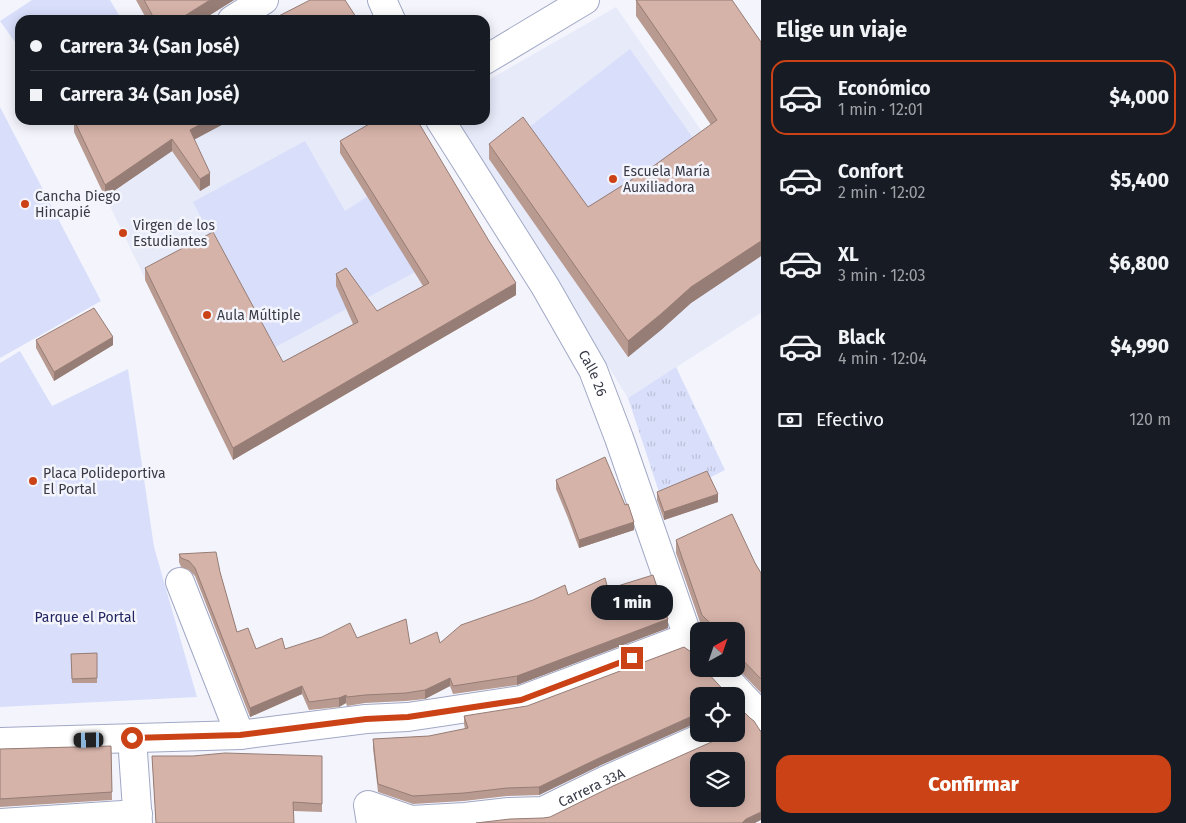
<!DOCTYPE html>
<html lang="es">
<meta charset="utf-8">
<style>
:root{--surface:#171b24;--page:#20242c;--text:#f1f3f6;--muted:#9ea1a6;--line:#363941;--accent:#ca4216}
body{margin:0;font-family:"Fira Sans",sans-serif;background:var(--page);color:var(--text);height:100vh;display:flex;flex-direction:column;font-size:19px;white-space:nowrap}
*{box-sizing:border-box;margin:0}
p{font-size:16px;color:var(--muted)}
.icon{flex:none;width:28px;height:28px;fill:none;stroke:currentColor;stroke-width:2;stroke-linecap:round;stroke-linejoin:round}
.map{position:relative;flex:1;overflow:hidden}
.panel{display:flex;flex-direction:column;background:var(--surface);width:425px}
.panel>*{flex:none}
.guide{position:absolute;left:15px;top:15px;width:475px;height:110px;border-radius:15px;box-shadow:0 2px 12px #0003;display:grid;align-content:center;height:110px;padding:0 15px;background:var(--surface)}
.needle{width:32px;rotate:40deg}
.controls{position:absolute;left:690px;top:622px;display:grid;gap:10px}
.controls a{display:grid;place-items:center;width:55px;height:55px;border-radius:10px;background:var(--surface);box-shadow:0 2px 12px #0003;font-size:25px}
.end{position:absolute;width:22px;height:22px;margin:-11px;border:6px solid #ca4216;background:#fff;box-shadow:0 0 0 2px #fff}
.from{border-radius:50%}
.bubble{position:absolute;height:35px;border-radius:15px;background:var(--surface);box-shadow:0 2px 12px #0003;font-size:16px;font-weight:800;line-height:35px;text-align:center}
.car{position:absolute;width:15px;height:30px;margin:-15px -8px;border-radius:6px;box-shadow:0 0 4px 1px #0007;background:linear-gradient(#222 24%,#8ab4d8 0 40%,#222 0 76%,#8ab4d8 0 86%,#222 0)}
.guide b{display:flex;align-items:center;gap:18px;height:48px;font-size:19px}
.guide b+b{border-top:1px solid var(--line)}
.guide i{width:12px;height:12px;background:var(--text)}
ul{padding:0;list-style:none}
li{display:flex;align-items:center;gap:15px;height:75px;margin:0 10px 8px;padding:0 5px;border:2px solid transparent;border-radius:15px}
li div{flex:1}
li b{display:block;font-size:19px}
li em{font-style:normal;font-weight:800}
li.selected{border-color:var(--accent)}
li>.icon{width:45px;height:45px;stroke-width:1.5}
h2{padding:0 15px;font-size:22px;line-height:60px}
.pay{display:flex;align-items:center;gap:12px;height:55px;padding:0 15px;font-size:19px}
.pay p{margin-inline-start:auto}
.cta{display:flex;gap:10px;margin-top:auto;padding:10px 15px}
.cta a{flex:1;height:58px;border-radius:15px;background:var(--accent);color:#fff;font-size:20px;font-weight:800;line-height:58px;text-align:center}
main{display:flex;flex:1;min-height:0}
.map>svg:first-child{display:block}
</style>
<main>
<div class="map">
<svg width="761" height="823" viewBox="0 0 761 823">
<defs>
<pattern id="grass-tufts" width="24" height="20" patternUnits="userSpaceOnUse" patternTransform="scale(1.25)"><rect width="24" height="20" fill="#d9dffb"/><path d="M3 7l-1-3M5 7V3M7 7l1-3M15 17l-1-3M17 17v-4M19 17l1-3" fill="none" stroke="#bbc0d8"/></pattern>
</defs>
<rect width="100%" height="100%" fill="#f4f5fc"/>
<path fill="#e6eaf9" d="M616 7 761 217V313L628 398 455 120H485V82Z
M97 120H410L489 253 516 295 233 460 74 132Z"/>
<path fill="url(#grass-tufts)" d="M676 367 725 470 707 479 661 498 628 398Z"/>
<path fill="#d9dffb" d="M32 0H110L122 20H20V49L0 21Z
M630 49 700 148 588 222 523 132Z
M0 107 101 301 0 358Z
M305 141 345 211 368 196 415 272 270 350 230 276 193 202Z
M20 351 52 406 128 369 154 547 197 697 0 707V363Z"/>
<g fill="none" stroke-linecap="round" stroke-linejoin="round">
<defs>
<g id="street">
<path d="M382 0 391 20"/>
<path d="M232 20 264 0"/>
<path d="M485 60 585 0"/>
<path id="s1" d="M440 120 545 286 593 370 619 438 688 637 699 648"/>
<path d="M180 582 240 735"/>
<path d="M717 669 761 716"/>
<path d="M132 738 138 823"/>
<path d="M0 742 240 735 366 719 408 717 521 700 688 637"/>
<path d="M0 823 138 814"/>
<path id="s2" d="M371 823 368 805 411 820 465 817 509 812 543 811 606 780 710 734"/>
</g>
</defs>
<use href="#street" stroke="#a1a8c5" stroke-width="30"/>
<use href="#street" stroke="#fff" stroke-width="28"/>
</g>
<path fill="#b89a91" d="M136 0H234L202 20H147Z
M636 0 737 9 761 42V256L691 303 661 330 628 357 489 159V144L588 207 655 165 711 125 674 70 636 16Z
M74 120H231L194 139 210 185 200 191 172 151 105 197 74 132Z
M340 141 516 295 233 460 145 280V268L283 362 353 324 336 286V274L377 311 423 286 340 153Z
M36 340 113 345 54 381 36 348Z
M556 480 634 530 579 548 568 518 556 489Z
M657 492 718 502 664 520 657 500Z
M676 540 755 563 761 573V693L736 667V631H704L702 628 676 553Z
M179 554 220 572 237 632 256 649H285L357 638 410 644 440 643 568 595 608 589 668 628 517 685 453 694 450 686 425 699 406 701 365 703 347 706 346 703 339 707 309 710 302 694 250 717 195 576 189 570 181 567 179 562Z
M97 653V683H72L71 654Z
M464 716 599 766 539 795 507 796 464 801 413 804 378 792 373 748V739L429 736 465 729 464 724Z
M111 746 112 800 0 807V749Z
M152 756H322V812L293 811 294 823H156Z"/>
<path fill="#967d76" d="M210 0H234L202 20H178Z
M208 120H231L190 142V130Z
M172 139V151L105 197V185Z
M210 173V185L200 191V179Z
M761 241V256L691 303 661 330 628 357V341L691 287Z
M516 283V295L233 460V448Z
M113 337V345L54 381V372Z
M718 494V502L664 520V512Z
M634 522V530L579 548V540Z
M668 619V628L517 685V676Z
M450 678V686L425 699V690Z
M302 686V694L250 717V708Z
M346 695V703L339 707V698Z
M699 713V722L599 766 539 795V787L599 758Z
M761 812V820L755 823H742L746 819Z"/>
<path fill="#d6b3a9" stroke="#967d76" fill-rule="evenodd" d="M144 0H210L178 20H155Z
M310 0H345L358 20H271Z
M636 0H732L761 42V241L691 287 661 314 628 341 489 144 523 117 588 207 655 165 717 120 674 55Z
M74 120H208L190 130 210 173 200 179 172 139 105 185Z
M376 120H417L489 241 516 283 233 448 145 268 213 232 283 362 358 322 336 274 346 268 377 311 429 283 340 141Z
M94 308 113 337 54 372 36 340Z
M605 457 625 505 628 504 634 522 579 540 568 510 556 480Z
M707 471 718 494 664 512 657 492Z
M732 514 755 563 761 573V679L736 653V631H714L710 623 702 615 676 540Z
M216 552 220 572 237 632 248 628 256 649 282 638 285 649 322 637 350 623 357 638 406 619 410 644 437 632 440 643 461 625 533 600 565 585 568 595 605 578 608 589 653 575 668 619 517 676 453 686 450 678 425 690 406 693 365 695 347 697 346 695 339 698 309 702 302 686 250 708 195 568 189 561 181 558 179 554Z
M684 647 694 654 699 655V669H704L706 671 729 696H699V713L599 758 539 787 507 788 464 793 413 796 378 784 373 739 429 736 468 728 464 716 527 706Z
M97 653V678L72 679 71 654Z
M736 704 750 718 754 721 761 732V812L746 819 742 823H476L510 819 543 818 550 817 613 786 716 740 723 734H736ZM699 761H736V799H699Z
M111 746 112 792 0 799V749Z
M225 753 322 756V804L293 802 294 823H156L152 756H193Z"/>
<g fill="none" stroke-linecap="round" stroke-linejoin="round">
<path stroke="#ca4216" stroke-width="6" d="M132 738 240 735 366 719 408 717 521 700 632 658"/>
</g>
<g fill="#ca4216" stroke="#f4f5fc" stroke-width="2">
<circle cx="613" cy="179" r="5"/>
<circle cx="25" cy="204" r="5"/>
<circle cx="123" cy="233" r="5"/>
<circle cx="207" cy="315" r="5"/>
<circle cx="33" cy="481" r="5"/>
</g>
<g text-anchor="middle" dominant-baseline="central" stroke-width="5" stroke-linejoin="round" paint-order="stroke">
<g font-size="14" fill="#383b47" stroke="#f4f5fc" text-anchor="start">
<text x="623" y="171">Escuela María<tspan x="623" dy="16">Auxiliadora</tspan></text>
<text x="35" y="196">Cancha Diego<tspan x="35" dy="16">Hincapié</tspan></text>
<text x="133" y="225">Virgen de los<tspan x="133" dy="16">Estudiantes</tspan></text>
<text x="217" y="315">Aula Múltiple</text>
<text x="43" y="473">Placa Polideportiva<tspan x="43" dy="16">El Portal</tspan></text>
</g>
<g font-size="14" fill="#383b47" stroke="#f4f5fc">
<text stroke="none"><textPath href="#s1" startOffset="296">Calle 26</textPath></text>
<text stroke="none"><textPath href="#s2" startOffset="250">Carrera 33A</textPath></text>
</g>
<g font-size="14" fill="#212561" stroke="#f4f5fc">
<text x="85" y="617">Parque el Portal</text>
</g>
</g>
</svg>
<div class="controls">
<a><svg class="needle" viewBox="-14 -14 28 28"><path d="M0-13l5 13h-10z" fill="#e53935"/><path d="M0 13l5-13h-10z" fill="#9ea1a6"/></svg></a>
<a><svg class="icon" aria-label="locate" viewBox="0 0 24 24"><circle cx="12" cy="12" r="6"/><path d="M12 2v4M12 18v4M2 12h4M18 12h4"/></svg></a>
<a><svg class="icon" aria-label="layers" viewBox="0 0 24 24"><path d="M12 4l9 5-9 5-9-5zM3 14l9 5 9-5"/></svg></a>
</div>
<i class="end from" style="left:132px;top:738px"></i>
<i class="end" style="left:632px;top:658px"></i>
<div class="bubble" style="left:591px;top:585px;width:82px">1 min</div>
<i class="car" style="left:89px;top:740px;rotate:269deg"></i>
<div class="guide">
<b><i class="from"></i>Carrera 34 (San José)</b>
<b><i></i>Carrera 34 (San José)</b>
</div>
</div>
<section class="panel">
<h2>Elige un viaje</h2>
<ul>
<li class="selected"><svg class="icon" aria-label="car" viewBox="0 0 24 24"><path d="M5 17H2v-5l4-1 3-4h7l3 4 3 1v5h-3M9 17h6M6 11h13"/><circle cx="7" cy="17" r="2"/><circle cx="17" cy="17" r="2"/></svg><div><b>Económico</b><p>1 min · 12:01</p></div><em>$4,000</em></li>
<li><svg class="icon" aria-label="car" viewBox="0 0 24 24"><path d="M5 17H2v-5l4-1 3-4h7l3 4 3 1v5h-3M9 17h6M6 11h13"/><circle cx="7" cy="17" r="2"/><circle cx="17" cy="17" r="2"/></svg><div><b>Confort</b><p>2 min · 12:02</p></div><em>$5,400</em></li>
<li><svg class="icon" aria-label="car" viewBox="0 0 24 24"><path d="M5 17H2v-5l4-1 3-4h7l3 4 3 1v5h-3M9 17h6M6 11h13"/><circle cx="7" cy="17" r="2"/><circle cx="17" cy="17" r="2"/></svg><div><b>XL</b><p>3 min · 12:03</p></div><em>$6,800</em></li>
<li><svg class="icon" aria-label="car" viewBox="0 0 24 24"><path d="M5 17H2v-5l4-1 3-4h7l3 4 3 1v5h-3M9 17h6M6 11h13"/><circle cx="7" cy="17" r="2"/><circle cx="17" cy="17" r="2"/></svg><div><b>Black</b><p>4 min · 12:04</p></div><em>$4,990</em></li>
</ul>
<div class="pay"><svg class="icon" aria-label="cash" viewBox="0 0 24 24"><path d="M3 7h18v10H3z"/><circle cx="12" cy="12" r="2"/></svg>Efectivo<p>120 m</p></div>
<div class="cta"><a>Confirmar</a></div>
</section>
</main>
